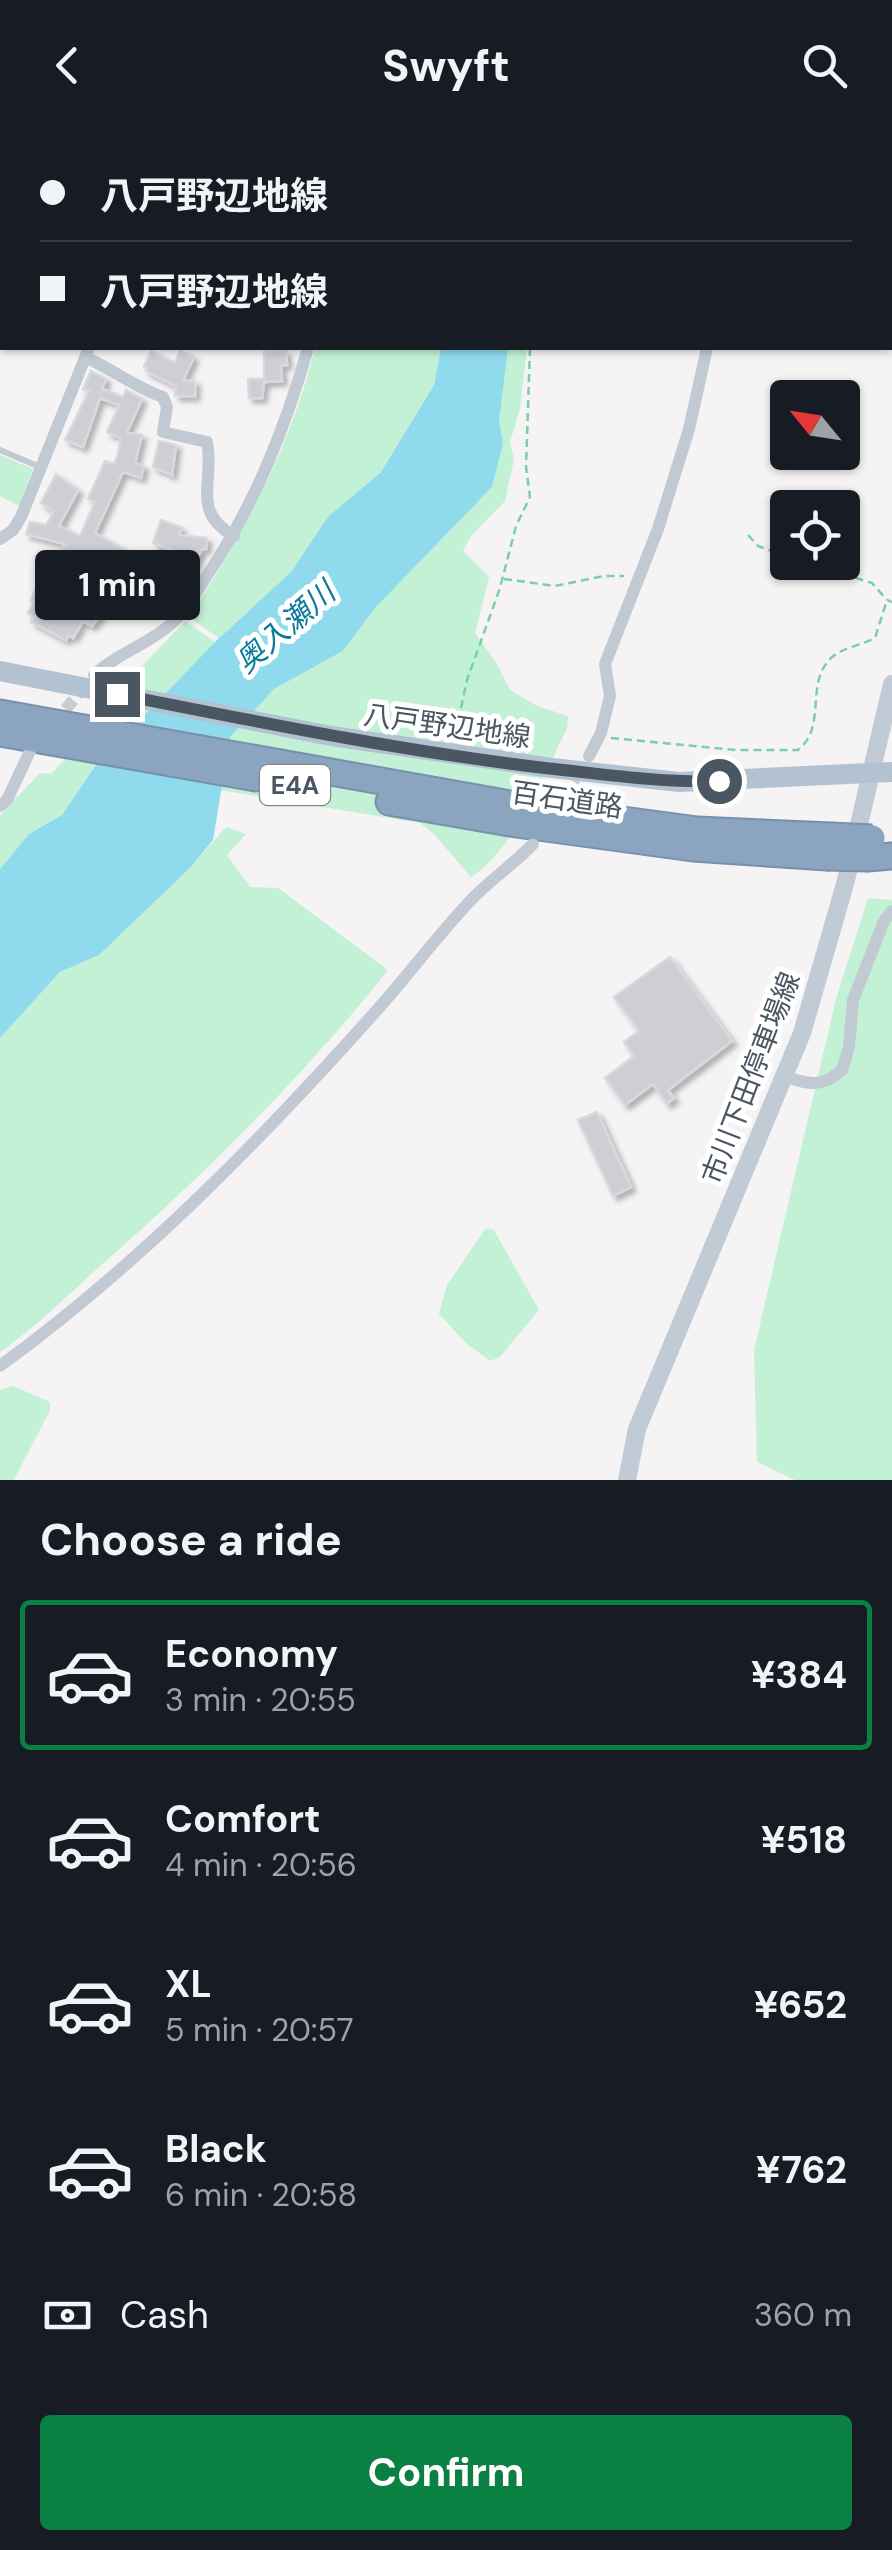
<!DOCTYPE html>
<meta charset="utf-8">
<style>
:root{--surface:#171b24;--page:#242831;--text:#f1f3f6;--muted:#9ea1a6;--line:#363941;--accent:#0b8043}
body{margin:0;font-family:"DM Sans","Noto Sans JP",sans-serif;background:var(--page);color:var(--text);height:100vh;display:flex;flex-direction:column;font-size:38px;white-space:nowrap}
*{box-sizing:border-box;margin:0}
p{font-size:32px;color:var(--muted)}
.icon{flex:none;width:55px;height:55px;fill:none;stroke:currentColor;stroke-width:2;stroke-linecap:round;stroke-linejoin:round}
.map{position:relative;height:1350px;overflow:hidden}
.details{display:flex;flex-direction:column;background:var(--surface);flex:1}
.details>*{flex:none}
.banner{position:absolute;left:0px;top:0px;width:892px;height:220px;box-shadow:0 2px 8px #0004;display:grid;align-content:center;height:220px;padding:0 40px;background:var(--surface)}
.needle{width:65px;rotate:300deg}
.tools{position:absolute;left:770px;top:250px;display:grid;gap:20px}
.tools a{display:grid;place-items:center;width:90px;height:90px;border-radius:10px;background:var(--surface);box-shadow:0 2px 8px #0004;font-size:50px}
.end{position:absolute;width:45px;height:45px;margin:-22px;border:12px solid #4a5661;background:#fff;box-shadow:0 0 0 5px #fff}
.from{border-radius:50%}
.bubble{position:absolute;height:70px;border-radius:10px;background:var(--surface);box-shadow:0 2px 8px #0004;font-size:32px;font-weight:700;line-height:70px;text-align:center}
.banner b{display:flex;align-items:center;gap:35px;height:95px;font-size:38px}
.banner b+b{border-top:2px solid var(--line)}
.banner i{width:25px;height:25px;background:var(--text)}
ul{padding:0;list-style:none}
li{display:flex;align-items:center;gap:30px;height:150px;margin:0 20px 15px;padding:0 20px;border:5px solid transparent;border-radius:10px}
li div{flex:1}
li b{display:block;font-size:38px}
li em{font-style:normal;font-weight:700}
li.selected{border-color:var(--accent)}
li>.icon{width:90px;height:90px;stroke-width:1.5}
h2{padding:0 40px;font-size:45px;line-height:120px}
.pay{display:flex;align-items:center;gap:25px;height:110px;padding:0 40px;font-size:38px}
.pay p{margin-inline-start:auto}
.action{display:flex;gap:20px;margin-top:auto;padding:20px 40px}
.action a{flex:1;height:115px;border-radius:10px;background:var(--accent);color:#fff;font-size:40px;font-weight:700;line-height:115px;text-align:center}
header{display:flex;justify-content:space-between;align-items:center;height:130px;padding:0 40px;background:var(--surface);font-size:45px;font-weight:700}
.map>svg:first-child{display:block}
</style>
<header><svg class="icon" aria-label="back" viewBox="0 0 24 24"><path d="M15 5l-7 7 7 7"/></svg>Swyft<svg class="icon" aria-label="search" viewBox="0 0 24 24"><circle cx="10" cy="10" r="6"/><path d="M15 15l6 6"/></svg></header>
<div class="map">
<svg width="892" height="1350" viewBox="0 0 892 1350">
<defs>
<filter id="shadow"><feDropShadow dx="4.5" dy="4.5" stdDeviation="2.5" flood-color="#0004"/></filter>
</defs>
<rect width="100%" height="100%" fill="#f5f3f3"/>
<path fill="#c3f1d5" d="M315 218H441L434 255 381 342 329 387 291 442 219 508 189 487C244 403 291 317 315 218Z
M508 218H527L520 279 510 312 514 329 505 371 471 406 463 421 489 447 475 503 497 534 510 560 537 576 568 586 567 599C545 641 513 722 471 747L433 703 420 693 220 660 229 607 274 559 343 521 375 478 492 357 503 314 498 291Z
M0 325 33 339 19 376 0 366Z
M185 491 215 512 96 635 62 685 29 704 0 739V685L40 643 51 644 132 556 130 549Z
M226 697 246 704 227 725 250 757 278 758 388 840C302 948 203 1046 99 1137 67 1166 35 1198 0 1222V908L60 842 99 825 191 737Z
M868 768 892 770V1350H795L757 1332 754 1220 836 869Z
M486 1098 494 1100 539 1180 500 1227 490 1231 466 1213 439 1184 447 1155Z
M13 1256 50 1272V1280L14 1350H0V1260Z"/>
<path fill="#90daee" d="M441 218H508L499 291 503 314 492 357 375 478 343 521 274 559 230 607 213 710 191 737 99 825 60 842 0 908V739L29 704 62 685 96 635 217 510 291 442 328 387 381 342 434 255Z"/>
<path fill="#cdcfd5" stroke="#d7d9de" stroke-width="2.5" filter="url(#shadow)" d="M151 221 175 233 180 221 194 227 183 251H195V266H175L176 256 146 241 148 238 144 237Z
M286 221 287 235H281L282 251 264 252 262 268H249L248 249H264V222Z
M91 241 106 249 102 259 123 267 126 260 142 269 127 302 142 305 135 333 144 336 141 348 123 342 95 403 123 419 106 450 117 457 114 466 92 496 83 491 73 508 69 505 66 510 31 492 34 487 28 483 34 472 31 470 35 461 65 414 26 404 30 392 46 395 54 381 41 373 56 344 78 360 59 396 80 406 95 372 88 369 105 331 114 334 117 328 121 308 107 302 119 275 100 268 83 317 65 310 89 261 83 259Z
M159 311 176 315 172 345 153 337Z
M161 390 182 398 179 405 207 408 206 419H202L180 462 167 455 183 424 153 413Z
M670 827 732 911 668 960 674 968 667 974 653 954 625 975 605 948 634 926 624 912 639 901 614 867Z
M597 982 631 1057 613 1066 578 990Z"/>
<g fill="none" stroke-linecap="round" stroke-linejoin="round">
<path stroke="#caccce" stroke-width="12" stroke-dasharray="12 6" stroke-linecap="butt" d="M54 593 86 555
M554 682 583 636"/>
<defs>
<path id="highway" d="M582 0 600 2
M890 48H892
M0 583 527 677 697 700 831 706
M0 603 256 648
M389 672 516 694 693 718 827 727
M868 728 892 726"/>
</defs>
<use href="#highway" stroke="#7690ad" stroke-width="29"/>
<path stroke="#7ad0a6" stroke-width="2.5" stroke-dasharray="8 5" stroke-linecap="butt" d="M530 218 526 337 530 367 516 396 500 458 467 550 456 601 460 607 531 617
M748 405 758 416 788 427
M806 432 872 453 887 470
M504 449 555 456 604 446H624
M611 608 736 620H798C827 597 805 555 830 529 842 517 860 516 875 508L887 470 892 472"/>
<path stroke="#c1cad2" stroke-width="6" d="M0 71 2 72
M0 320 40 337"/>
<path stroke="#c1cad2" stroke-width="12" d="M333 0V2
M725 0V2
M156 2V0
M275 2 276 0
M0 162 2 163
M85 227C112 239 135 257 163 267L167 277 163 302 207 312C215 352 190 381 234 406
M0 409 13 400 21 387 89 218
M94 545C116 524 147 515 171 494 186 481 197 461 208 444 255 374 285 299 308 218
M589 626 601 603 610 566 605 534 658 399 689 299 707 218
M0 676 7 670 30 621
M787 947C809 955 823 957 842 940L849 917 853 870 884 791 892 781
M0 1236C140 1134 262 1009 377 880 409 844 438 805 471 770 490 750 514 734 533 714"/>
<path stroke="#c1cbd6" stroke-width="18" d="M627 1350 637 1299 802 903 845 754 892 554"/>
<path stroke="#b3c2d1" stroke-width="20" d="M0 541 331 606 552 638 679 652 892 642"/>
<use href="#highway" stroke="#8ba5c1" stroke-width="25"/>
<defs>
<path id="highway-bridge" d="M831 706 872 708
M827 727 868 728"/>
</defs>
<use href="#highway-bridge" stroke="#7690ad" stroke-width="29" stroke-linecap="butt"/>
<use href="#highway-bridge" stroke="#8ba5c1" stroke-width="25"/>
</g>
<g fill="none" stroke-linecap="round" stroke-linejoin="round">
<path stroke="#4a5661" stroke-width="12" d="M117 564C259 592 401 621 545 638 603 644 661 653 719 651"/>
</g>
<g text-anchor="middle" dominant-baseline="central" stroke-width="10" stroke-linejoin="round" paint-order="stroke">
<rect fill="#fff" stroke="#808990" stroke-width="2.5" x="260" y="635" width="70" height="40" rx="8"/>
<g font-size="25" font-weight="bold" fill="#4a5661">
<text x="295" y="655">E4A</text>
</g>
<g font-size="28" fill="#4a5661" stroke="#fff">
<text transform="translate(447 596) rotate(8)">八戸野辺地線</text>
<text transform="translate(567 670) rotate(8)">百石道路</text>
<text transform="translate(751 948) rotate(-69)">市川下田停車場線</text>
</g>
<g font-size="30" font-style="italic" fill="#0c7c9b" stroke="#fff">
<text transform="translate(285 497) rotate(-41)">奥入瀬川</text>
</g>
</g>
</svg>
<div class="tools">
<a><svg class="needle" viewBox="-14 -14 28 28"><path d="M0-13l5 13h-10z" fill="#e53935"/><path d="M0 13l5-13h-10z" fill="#9ea1a6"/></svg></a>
<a><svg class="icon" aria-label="locate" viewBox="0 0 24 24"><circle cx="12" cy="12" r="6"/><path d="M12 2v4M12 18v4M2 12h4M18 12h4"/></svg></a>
</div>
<i class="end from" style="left:719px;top:651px"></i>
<i class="end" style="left:117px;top:564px"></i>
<div class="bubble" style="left:35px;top:420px;width:165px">1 min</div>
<div class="banner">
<b><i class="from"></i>八戸野辺地線</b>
<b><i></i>八戸野辺地線</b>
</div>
</div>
<section class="details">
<h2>Choose a ride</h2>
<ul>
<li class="selected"><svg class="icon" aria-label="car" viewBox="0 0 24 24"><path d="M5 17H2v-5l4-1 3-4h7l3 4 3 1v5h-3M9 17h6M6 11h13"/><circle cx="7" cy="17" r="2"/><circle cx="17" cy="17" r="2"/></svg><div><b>Economy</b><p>3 min · 20:55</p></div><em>¥384</em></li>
<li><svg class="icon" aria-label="car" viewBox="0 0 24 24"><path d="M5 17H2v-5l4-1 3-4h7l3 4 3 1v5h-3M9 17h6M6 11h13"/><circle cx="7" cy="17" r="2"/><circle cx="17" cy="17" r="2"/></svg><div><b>Comfort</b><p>4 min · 20:56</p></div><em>¥518</em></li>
<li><svg class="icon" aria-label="car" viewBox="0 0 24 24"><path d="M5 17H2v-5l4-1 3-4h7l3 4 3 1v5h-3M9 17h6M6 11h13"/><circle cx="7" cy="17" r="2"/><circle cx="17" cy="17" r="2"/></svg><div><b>XL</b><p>5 min · 20:57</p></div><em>¥652</em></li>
<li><svg class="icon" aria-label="car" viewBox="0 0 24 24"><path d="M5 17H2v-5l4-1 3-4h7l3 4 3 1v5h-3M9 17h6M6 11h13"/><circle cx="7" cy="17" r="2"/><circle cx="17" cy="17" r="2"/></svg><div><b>Black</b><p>6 min · 20:58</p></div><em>¥762</em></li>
</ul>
<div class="pay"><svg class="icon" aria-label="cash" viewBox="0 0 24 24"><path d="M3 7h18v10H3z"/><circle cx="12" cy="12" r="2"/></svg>Cash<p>360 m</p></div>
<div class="action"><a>Confirm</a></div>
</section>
